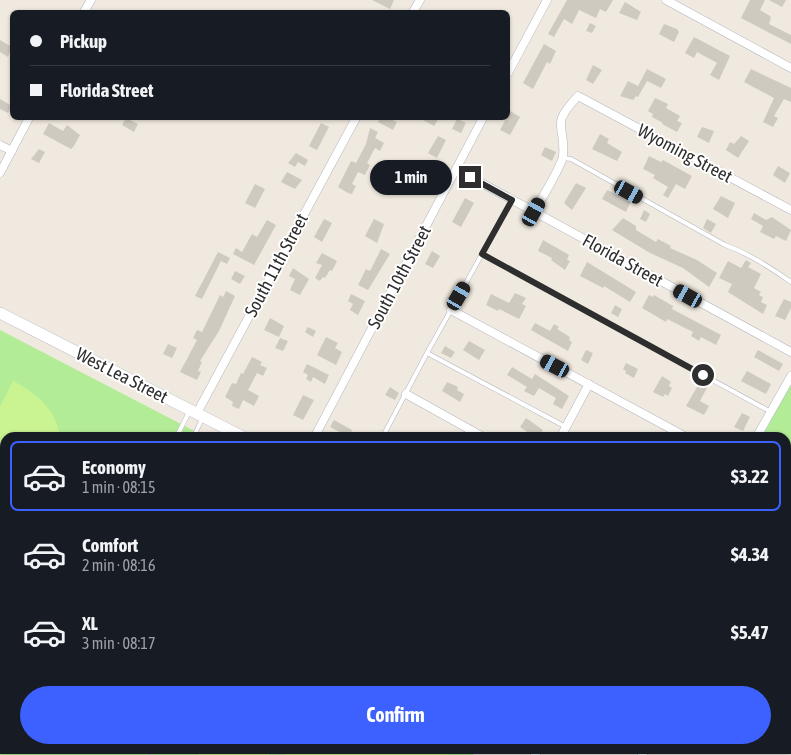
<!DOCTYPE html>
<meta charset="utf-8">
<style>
:root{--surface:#171b24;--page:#20242c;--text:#f1f3f6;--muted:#9ea1a6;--line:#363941;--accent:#3d61ff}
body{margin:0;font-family:"Asap Condensed",sans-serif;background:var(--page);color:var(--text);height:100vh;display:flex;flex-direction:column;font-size:19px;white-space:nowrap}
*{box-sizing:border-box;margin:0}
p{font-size:16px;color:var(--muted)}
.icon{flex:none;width:28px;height:28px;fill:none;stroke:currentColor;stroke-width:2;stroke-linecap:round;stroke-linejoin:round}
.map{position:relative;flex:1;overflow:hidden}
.sheet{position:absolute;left:0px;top:432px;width:791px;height:322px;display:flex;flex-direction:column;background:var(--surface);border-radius:15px 15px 0 0;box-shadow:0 1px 4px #0004}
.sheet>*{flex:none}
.top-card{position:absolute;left:10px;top:10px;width:500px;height:110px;border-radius:8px;box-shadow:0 1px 4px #0004;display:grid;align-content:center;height:110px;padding:0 20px;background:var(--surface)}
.end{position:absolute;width:22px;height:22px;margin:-11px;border:6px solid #2e2e2e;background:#fff;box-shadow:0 0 0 2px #fff}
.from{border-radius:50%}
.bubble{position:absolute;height:35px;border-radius:18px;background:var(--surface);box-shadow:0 1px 4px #0004;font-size:16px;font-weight:700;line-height:35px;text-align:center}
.car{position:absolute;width:15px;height:30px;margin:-15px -8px;border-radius:6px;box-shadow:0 0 4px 1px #0007;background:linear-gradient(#222 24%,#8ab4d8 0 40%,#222 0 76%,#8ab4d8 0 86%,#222 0)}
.top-card b{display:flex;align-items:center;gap:18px;height:48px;font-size:19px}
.top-card b+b{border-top:1px solid var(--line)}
.top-card i{width:12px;height:12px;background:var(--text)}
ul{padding:9px 0 0;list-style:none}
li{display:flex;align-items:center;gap:15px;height:70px;margin:0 10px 8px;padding:0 10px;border:2px solid transparent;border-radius:8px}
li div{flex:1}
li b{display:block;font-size:19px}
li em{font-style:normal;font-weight:700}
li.on{border-color:var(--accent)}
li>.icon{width:45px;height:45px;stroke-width:1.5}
.button{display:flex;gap:10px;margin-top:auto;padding:10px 20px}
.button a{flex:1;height:58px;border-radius:30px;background:var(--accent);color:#fff;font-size:20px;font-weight:700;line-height:58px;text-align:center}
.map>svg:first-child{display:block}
</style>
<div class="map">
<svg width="791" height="755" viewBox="0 0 791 755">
<rect width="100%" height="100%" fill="#f0e9df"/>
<path fill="#b3ec96" d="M0 330 206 437 5 438V750H476L473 755H0Z
M791 376V485L787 492 786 438H756Z"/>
<path fill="#caf491" d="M13 381C35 392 57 410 60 437L5 438V467L0 465V407Z
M0 491 5 494V549L0 551Z
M191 750H271L269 755H200Z
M287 750H451L448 755H285Z"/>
<path fill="#cfcac0" d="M372 0H394L390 9Z
M567 0H613L606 12 600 9 596 18 579 10 572 24 564 19 554 37 548 34Z
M750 0H765L760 10 770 16 771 18 769 24 791 35V44L741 18Z
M769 0H786L782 7Z
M625 2 641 12 637 20 619 13Z
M590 23 596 26 592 33 586 31Z
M664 24 677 29 679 32 674 42 659 34Z
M694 37 730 56 719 80 710 75 717 63 697 52 694 58 685 53Z
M0 40 12 47 8 57 0 52Z
M544 44 556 51 550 64 547 62 533 89 523 83Z
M593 65 602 70 593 84 586 80Z
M647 69 666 79 661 88 647 81 638 97 636 96 633 100 620 96 628 81 638 86Z
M751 69 791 88V102L784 99 774 116 778 118 773 127 763 122 774 98 744 82Z
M655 98 668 104 666 108 680 116 677 121 682 123 677 132 662 124 663 123 652 117 653 114 648 111Z
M0 99 12 106 8 113 0 109Z
M510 111 520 117 510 135 500 130Z
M126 118 138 124 134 132 122 125Z
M380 118H388L397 122 393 130 378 122Z
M419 118H439L434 126Z
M457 119 466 123 461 133 452 129Z
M49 123 63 131 67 125 80 135 74 146 71 149 43 134Z
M321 123 329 127 317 150 309 146Z
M702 127 714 131 709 143 697 137Z
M370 128 378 132 375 138 384 143 380 151 375 148 367 163 370 165 365 175 358 172 352 184 356 186 352 194 348 193 338 187 351 161 356 163 366 144Z
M600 134 609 139 607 143 622 152 617 161 592 149Z
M438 136 446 140 437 158 428 153Z
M741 136 749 141 738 158 726 150 730 142 734 144Z
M545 147 556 152 552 161 541 155Z
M39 149 45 152 39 163 31 159Z
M296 153 308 160 305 166 298 162 295 167 288 163Z
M649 156 661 162 663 160 692 176 685 189 676 184 668 198 663 195 668 187 653 178 655 175 643 169Z
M778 166 790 173 785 183 773 175Z
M287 172 302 180 295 189 281 182Z
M576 183 586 188 572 210 564 203Z
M255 184 265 189 255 208 245 203Z
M607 190 631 201 626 212 602 199Z
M721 196 735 203 728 218 713 209Z
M465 198 474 203 461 227 452 222Z
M644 210 650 214 646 222 640 219Z
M754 213 766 220 772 217 791 230 786 241 776 236 774 239 760 232 763 226 751 219Z
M623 218 636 226V230L656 242 658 239 671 246 670 248 697 260 717 273 709 287 683 268 650 253 612 230Z
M324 219 332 223 322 242 314 237Z
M374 219 384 224 377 243 365 236Z
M707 219 716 224 711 233 703 228Z
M267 220 276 225 254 265 233 254 236 248 242 252 252 234 257 237Z
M543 240 569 255 567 260 570 261 565 270 551 260 552 258 538 251Z
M381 249 390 254 368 290 358 285 366 269 370 271Z
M432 251 440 256 433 268 425 264Z
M218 252 230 258 227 264 221 261 202 299 195 296Z
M322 253 337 261 332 271 330 270 325 278 323 277 320 281 315 278 322 265 316 263Z
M746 260 751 263 748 267 761 274 754 288 761 292 759 295 763 297 761 302 767 305 763 314 728 292 732 284 719 278 728 261 741 268Z
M587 262 636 292 630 302 604 286 603 288 580 276Z
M293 268 309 279 300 295 290 290 295 279 289 276Z
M235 271 245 276 240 284 231 279Z
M226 291 235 296 219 331 200 361 202 362 198 371 201 372 197 380 180 372 197 340 193 338 197 330 202 332 220 295 223 297Z
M515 293 526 298 522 304 526 306 519 319 499 309 498 311 486 305 491 294 509 303Z
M351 294 365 301 358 315 350 310 353 304 348 301Z
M649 295 653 297 654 295 673 306 672 309 721 335 716 345 701 337 699 341 691 336 693 332 667 319 666 322 642 308Z
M784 299 791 302V308L785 320 775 316Z
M615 305 622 309 618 317 611 313Z
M270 318 284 326 279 337 264 330Z
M535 323 550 331 554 324 559 327 557 329 570 337 569 340 572 342 568 351 531 330Z
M308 327 316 331 313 337 305 332Z
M326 337 338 343 335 348 342 352 336 365 317 355Z
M280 338 288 341 283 351 275 348Z
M469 341 485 350 479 360 463 350Z
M168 344 177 348 172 358 163 354Z
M445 346 455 352 451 358 441 353Z
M586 350 593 353 588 364 581 360Z
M758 350 783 364 779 371 754 357Z
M252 357 262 362 260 365 267 368 263 376 257 373 248 390 259 396 254 406 243 400 239 409 232 406 233 402 225 397 232 383 236 384 241 373 243 374Z
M626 363 638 369 634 378 625 373 626 371 623 369Z
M307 364 329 375 325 384 313 377 311 382 306 379 308 375 303 372Z
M512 367 532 379 535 374 569 396 562 409 553 404 556 398 539 388 534 396 524 391 527 387 507 375Z
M747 371 771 384 766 394 741 381Z
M662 376 671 382 669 386 672 388 668 396 665 394 663 397 653 392Z
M701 380 709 384 700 401 709 406 704 415 686 406Z
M447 382 458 387 457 390 464 394 460 402 442 391Z
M390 387 399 393 395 400 385 395Z
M303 395 314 400 303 420 293 415Z
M742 413 750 417 743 431 734 427Z
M526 418 543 430 538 438H523L527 432 520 427Z
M334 420 352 430 349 437 330 427Z"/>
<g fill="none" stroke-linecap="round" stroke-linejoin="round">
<defs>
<path id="service" d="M563 158 571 159 725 245C750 254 770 267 791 282
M482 254 512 200
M427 353 482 254 771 412
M176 438 189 412
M193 438 203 417
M382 438 427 353 566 427
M0 710 5 700"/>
<path id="minor" d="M666 0 791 68
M84 12 91 0
M413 12 420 0
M508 73 547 0
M0 145 12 151
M456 169 791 352
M0 173 29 118
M534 212C540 201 562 166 563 156 566 123 549 127 578 96L791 210
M451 310 688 438
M406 394 485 438
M197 413 356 118
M314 438 483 118
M560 438 589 384
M756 438 791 376
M786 491 791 494
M786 604 791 607
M535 755 538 750
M642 755 645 750"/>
<path id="secondary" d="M0 313 245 438
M786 715 791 718"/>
</defs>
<use href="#service" stroke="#b3b6c2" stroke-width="5"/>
<use href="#minor" stroke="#b3b6c2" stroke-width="9"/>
<use href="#secondary" stroke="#b3b6c2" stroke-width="12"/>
<path stroke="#c9c9c9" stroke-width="1" stroke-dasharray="4 2.5" stroke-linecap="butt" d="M141 750 151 755
M279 750 285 753
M278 755 280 751"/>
<use href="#service" stroke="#fff" stroke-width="4"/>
<use href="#minor" stroke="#fff" stroke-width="8"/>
<use href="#secondary" stroke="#fff" stroke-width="11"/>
</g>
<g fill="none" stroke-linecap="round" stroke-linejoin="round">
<path stroke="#2e2e2e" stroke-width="6" d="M470 177 512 200 482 254 703 375"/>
</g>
<g text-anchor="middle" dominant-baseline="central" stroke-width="4" stroke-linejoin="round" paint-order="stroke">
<g font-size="18" fill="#2e2e2e" stroke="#fff">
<text transform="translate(685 153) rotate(28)">Wyoming Street</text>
<text transform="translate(623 260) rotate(29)">Florida Street</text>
<text transform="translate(276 265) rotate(-62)">South 11th Street</text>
<text transform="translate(399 277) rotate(-62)">South 10th Street</text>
<text transform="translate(122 375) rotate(27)">West Lea Street</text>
</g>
</g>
</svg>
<i class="end from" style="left:703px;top:375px"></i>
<i class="end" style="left:470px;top:177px"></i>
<div class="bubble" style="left:370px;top:160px;width:82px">1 min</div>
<i class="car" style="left:629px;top:192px;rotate:119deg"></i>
<i class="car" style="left:534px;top:212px;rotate:29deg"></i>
<i class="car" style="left:459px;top:296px;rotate:30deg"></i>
<i class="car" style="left:688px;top:296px;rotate:299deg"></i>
<i class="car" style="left:555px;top:366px;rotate:298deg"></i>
<div class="top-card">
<b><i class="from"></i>Pickup</b>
<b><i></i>Florida Street</b>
</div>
<section class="sheet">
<ul>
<li class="on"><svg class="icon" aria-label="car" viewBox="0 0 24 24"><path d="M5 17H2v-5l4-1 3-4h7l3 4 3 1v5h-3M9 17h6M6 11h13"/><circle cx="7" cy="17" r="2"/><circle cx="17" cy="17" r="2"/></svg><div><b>Economy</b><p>1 min · 08:15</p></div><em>$3.22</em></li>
<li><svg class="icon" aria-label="car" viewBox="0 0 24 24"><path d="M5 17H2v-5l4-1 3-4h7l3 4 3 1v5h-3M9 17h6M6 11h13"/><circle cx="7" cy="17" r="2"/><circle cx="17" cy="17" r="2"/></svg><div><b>Comfort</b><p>2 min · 08:16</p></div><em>$4.34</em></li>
<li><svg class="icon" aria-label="car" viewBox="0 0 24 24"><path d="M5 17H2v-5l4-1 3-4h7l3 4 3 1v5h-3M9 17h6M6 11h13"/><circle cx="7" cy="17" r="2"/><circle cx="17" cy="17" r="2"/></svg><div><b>XL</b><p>3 min · 08:17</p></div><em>$5.47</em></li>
</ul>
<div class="button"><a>Confirm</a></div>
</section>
</div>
